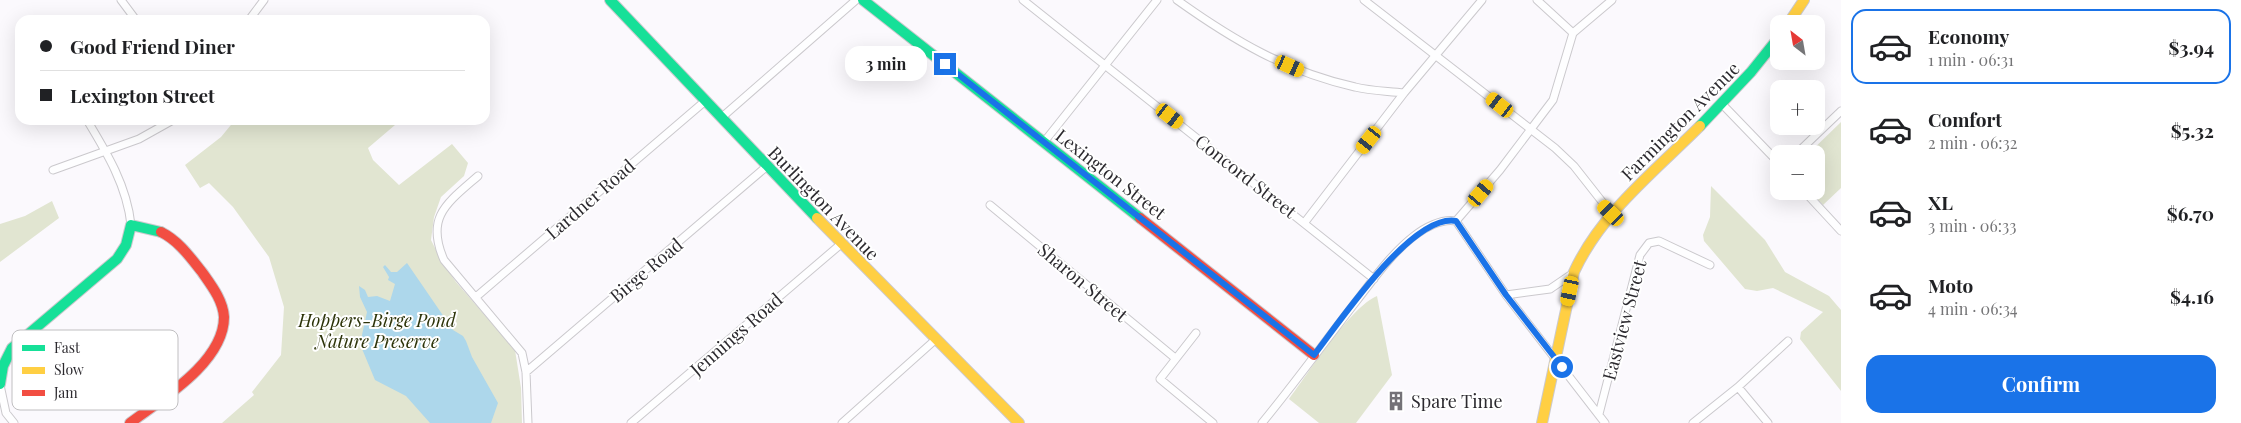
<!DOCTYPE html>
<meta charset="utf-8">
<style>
:root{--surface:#fff;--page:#f6f6f6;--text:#202124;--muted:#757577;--line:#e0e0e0;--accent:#1a73e8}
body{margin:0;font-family:"Playfair Display",serif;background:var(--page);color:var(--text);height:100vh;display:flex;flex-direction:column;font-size:19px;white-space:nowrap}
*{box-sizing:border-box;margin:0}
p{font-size:16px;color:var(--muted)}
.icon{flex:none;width:28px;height:28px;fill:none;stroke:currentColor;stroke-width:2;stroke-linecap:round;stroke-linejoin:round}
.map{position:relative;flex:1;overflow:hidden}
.side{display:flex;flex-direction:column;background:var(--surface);width:400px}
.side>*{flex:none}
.banner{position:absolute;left:15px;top:15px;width:475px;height:110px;border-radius:15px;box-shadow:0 5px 20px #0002;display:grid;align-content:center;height:110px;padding:0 25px;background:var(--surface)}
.needle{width:32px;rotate:329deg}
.fabs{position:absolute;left:1770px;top:15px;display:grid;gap:10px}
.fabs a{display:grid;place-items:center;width:55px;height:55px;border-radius:10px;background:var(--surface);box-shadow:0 5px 20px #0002;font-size:25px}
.end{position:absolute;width:22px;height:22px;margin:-11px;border:6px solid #1a73e8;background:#fff;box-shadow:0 0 0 2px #fff}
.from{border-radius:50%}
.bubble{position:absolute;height:35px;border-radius:15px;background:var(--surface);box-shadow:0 5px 20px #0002;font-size:16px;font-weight:700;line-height:35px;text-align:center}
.car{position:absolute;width:15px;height:30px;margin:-15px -8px;border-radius:6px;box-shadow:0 0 4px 1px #0007;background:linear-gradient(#f5c518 24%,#345 0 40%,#f5c518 0 76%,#345 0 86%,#f5c518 0)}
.banner b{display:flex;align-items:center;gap:18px;height:48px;font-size:19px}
.banner b+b{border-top:1px solid var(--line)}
.banner i{width:12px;height:12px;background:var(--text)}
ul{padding:9px 0 0;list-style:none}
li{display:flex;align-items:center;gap:15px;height:75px;margin:0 10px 8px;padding:0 15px;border:2px solid transparent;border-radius:15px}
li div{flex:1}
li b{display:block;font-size:19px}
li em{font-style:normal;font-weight:700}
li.on{border-color:var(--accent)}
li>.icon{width:45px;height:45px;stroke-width:1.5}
.button{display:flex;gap:10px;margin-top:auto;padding:10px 25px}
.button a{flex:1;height:58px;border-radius:15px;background:var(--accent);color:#fff;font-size:20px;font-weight:700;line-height:58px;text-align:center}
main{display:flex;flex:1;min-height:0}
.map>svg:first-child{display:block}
</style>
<main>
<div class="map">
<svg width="1841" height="423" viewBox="0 0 1841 423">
<rect width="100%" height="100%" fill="#fbf9fd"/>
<path fill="#e1e5d1" d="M235 120H392L395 125 368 148 373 160 399 185 452 144 468 163 464 176 441 197 434 217 431 240 442 262 456 282 515 350 521 388 522 423H222L254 395 252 392 281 355 284 307 269 257 233 207 209 183 200 188 185 165 221 137Z
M1841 122V188L1823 205 1810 191H1816V154H1808Z
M1711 186 1765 240 1785 272 1829 296 1841 310V391L1800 339 1801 332 1823 312 1773 288 1757 291 1745 289 1704 241 1703 235 1710 217Z
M52 201 59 218 0 262V224L25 216Z
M1377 296 1392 375 1356 423H1319L1289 399C1308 374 1350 307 1377 296Z"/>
<path fill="#add7eb" d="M407 263 453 330 463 336 466 341 472 357 498 403 491 423H430L406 396 375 380 360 344 367 312 360 297 359 286 365 290 368 297 377 296 390 301 395 284 388 280 389 277 383 267 385 265 391 272H397Z"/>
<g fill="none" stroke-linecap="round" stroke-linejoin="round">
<defs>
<path id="street" d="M121 0 136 20
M1023 0 1374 279
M1177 0C1233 40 1287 72 1355 87 1371 91 1388 91 1404 93
M1364 0 1555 148 1574 166 1611 213
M1537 0 1573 33
M249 20 264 0
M1722 104 1779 163
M721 118 856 0
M87 120C107 153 127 186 131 225
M1044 142 1157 0
M1796 154 1841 111
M53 170 139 139 173 120
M478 176C447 203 425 217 444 260L522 353 526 372 528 423
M1804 191 1841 231
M990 205 1175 358
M1456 221 1500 170 1553 100 1573 33 1612 0
M1456 221 1506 295 1605 423
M1305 222 1404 93 1482 0
M1506 295 1550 289 1572 274
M476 297 704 102
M1196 333 1160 379 1213 423
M526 372 766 167
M0 385 6 413 14 423
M1738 387 1768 423
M1599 414 1640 255 1649 243 1659 241 1710 265
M631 423 841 244
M842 423 935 340
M1262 423C1295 383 1326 340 1358 299 1375 277 1392 253 1414 236 1424 228 1442 218 1456 221
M1693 423 1738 387 1788 341"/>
<path id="fast" d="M610 0 817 218
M863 0 1140 218
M1700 126 1751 72 1779 37
M0 384 3 366 12 348 117 259 126 245 131 225 161 232"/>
<path id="slow" d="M1788 24 1804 0
M817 218 1019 423
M1542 423 1574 272C1601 213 1655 171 1700 126"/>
<path id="jam" d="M1140 218 1314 355
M130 423C162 399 224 362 224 317 223 300 211 285 202 272 190 257 179 241 161 232"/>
</defs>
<use href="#street" stroke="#cbc9cd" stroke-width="9"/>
<use href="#fast" stroke="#cbc9cd" stroke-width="12"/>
<use href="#slow" stroke="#cbc9cd" stroke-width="12"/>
<use href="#jam" stroke="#cbc9cd" stroke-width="12"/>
<use href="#street" stroke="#fefeff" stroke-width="7"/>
<use href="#fast" stroke="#16e098" stroke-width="10"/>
<use href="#slow" stroke="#ffcf43" stroke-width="10"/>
<use href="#jam" stroke="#f24e42" stroke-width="10"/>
</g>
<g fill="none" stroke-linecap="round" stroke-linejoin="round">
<path stroke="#1a73e8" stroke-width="6" d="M945 64 1314 355C1339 323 1412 213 1456 221L1506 295 1562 367"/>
</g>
<defs>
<symbol id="building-bare" viewBox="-9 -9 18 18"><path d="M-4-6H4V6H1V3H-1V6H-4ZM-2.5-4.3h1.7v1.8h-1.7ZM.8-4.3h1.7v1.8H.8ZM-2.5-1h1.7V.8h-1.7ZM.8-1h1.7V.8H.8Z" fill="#747277" stroke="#fff" stroke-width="2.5" paint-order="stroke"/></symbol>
</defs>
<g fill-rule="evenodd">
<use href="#building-bare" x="1382" y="387" width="28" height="28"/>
</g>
<g text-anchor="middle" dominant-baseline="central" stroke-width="4" stroke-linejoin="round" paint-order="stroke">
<g font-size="18" fill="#2c2a2f" stroke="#fff">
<text transform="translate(1680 121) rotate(-45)">Farmington Avenue</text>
<text transform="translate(1111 174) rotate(38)">Lexington Street</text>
<text transform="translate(1246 176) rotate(38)">Concord Street</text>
<text transform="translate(590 199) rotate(-41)">Lardner Road</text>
<text transform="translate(824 203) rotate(46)">Burlington Avenue</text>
<text transform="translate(646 270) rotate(-40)">Birge Road</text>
<text transform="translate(1083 282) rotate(40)">Sharon Street</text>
<text transform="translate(1624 320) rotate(-75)">Eastview Street</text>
<text transform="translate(736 334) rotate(-41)">Jennings Road</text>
</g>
<g font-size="18" font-style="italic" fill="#2d340a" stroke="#fff">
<text x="377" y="320">Hoppers-Birge Pond<tspan x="377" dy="21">Nature Preserve</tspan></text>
</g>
<g font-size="18" fill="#2c2a2f" stroke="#fff" text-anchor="start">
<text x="1411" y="401">Spare Time</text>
</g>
</g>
<rect x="12" y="330" width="166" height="80" rx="8" fill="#fff" stroke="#c0bfc1" stroke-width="1"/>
<rect x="22" y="345" width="23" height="6" fill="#16e098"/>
<rect x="22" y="367" width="23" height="7" fill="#ffcf43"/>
<rect x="22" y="390" width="23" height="6" fill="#f24e42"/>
<g font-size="14" fill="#2c2a2f">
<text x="54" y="353">Fast</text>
<text x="54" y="375">Slow</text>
<text x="54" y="398">Jam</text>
</g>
</svg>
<div class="fabs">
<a><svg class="needle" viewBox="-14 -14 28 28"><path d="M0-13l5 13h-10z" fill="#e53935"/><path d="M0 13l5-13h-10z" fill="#757577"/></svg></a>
<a>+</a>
<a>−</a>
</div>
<i class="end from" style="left:1562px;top:367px"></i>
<i class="end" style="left:945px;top:64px"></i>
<div class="bubble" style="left:845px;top:46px;width:82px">3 min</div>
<i class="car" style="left:1290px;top:66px;rotate:114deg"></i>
<i class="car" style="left:1500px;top:105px;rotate:308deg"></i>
<i class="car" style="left:1170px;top:116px;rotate:128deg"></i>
<i class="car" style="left:1369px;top:140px;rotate:218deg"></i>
<i class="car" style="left:1481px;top:193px;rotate:40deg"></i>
<i class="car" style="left:1611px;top:213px;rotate:314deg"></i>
<i class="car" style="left:1570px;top:291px;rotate:192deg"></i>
<div class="banner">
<b><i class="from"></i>Good Friend Diner</b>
<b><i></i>Lexington Street</b>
</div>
</div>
<section class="side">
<ul>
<li class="on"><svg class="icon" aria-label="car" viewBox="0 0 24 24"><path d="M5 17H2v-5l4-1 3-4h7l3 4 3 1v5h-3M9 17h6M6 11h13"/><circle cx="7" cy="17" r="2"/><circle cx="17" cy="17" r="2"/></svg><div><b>Economy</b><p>1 min · 06:31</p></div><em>$3.94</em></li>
<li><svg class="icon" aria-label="car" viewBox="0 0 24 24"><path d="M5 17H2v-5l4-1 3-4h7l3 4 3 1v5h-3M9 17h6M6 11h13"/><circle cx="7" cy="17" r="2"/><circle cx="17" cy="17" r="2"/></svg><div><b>Comfort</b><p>2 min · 06:32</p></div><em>$5.32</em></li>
<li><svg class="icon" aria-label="car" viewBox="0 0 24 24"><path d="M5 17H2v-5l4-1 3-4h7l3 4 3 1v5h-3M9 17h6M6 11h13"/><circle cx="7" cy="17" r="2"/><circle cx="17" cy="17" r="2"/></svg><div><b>XL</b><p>3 min · 06:33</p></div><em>$6.70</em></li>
<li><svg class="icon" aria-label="car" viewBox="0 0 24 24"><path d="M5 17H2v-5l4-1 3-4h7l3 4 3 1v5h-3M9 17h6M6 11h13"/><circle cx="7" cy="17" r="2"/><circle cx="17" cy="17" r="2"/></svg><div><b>Moto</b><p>4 min · 06:34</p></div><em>$4.16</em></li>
</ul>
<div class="button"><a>Confirm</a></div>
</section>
</main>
